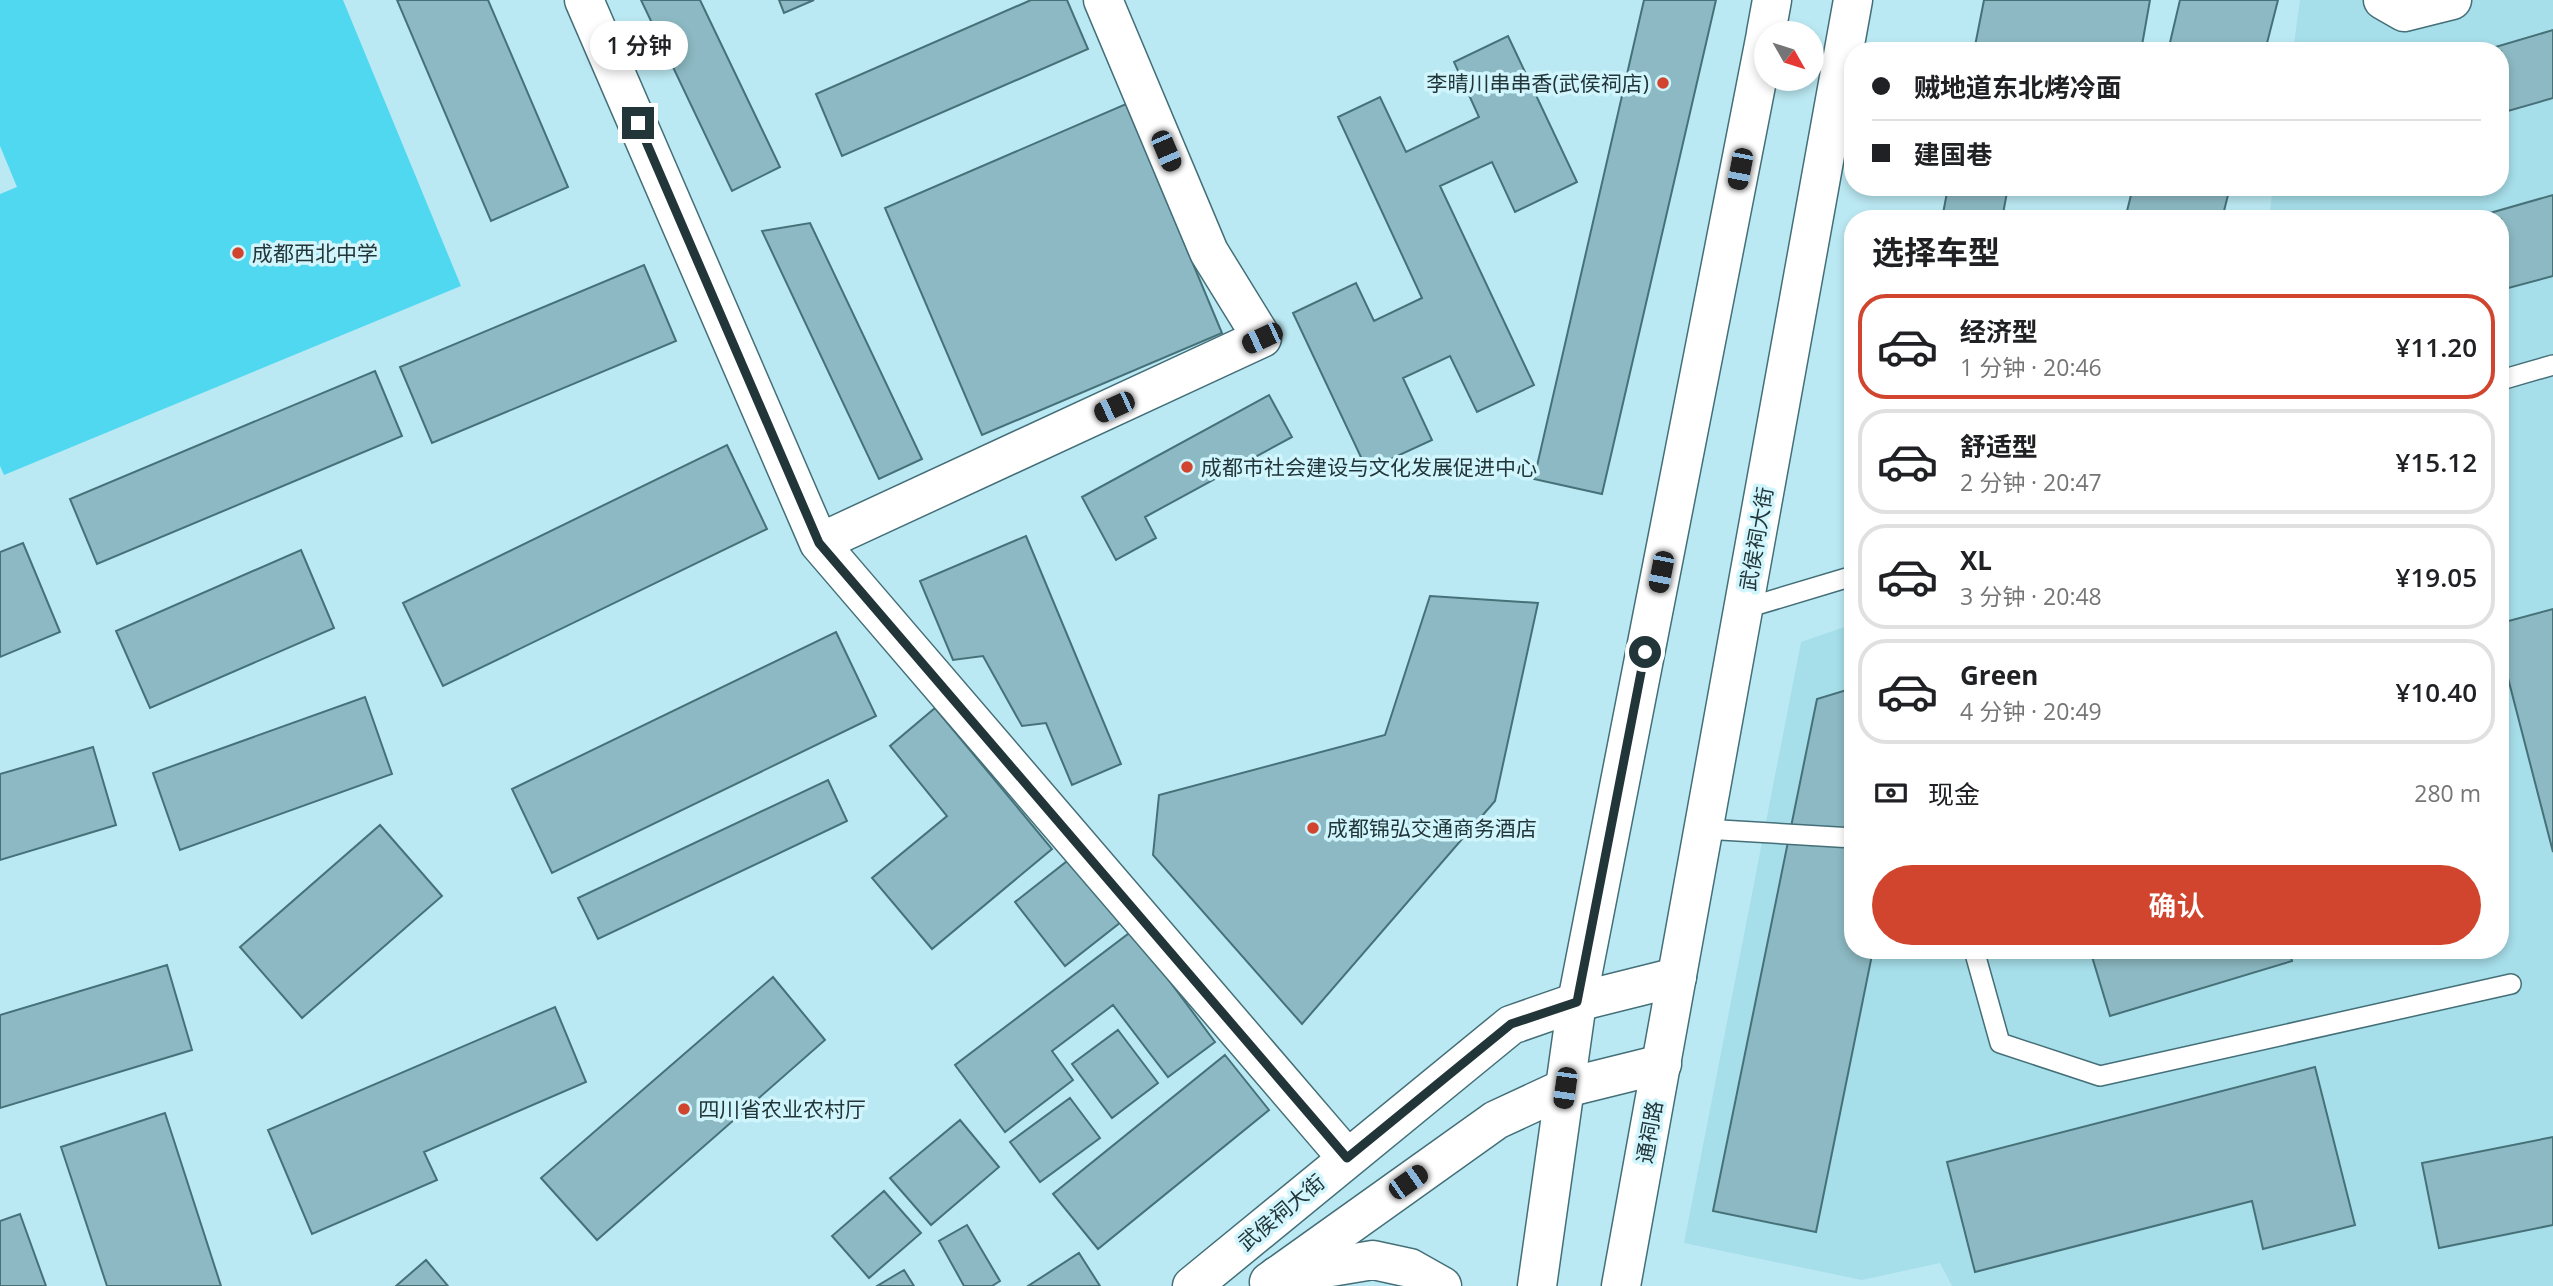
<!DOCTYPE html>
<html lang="zh">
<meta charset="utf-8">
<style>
:root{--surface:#fff;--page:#f6f6f6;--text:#202124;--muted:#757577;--line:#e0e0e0;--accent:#d1452e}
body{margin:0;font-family:"Open Sans","Noto Sans SC",sans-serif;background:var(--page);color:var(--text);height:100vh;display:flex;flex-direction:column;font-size:26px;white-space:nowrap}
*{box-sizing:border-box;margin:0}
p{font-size:23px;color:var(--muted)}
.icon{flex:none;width:38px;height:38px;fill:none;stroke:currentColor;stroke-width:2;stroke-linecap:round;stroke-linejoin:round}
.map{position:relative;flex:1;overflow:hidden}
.panel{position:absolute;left:1844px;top:210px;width:665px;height:749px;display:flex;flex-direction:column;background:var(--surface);border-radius:28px;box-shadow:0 4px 10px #0003}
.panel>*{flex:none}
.top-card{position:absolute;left:1844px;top:42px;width:665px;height:154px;border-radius:28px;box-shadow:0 4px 10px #0003;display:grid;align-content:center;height:154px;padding:0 28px;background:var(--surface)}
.needle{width:46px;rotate:129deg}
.fabs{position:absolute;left:1754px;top:21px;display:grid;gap:14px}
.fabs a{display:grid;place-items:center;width:70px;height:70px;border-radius:50%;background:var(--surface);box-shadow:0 4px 10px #0003;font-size:35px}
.end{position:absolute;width:32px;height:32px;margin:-16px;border:9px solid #223539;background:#fff;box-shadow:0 0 0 4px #fff}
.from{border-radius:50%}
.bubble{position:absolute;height:49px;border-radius:24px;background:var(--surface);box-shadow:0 4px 10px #0003;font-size:23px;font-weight:600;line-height:49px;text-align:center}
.car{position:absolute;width:21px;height:42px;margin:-21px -10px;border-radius:9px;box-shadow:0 0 5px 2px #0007;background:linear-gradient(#222 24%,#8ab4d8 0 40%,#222 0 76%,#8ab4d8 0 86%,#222 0)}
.top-card b{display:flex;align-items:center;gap:24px;height:66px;font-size:26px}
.top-card b+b{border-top:2px solid var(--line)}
.top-card i{width:18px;height:18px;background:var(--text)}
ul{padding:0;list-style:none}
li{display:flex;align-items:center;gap:21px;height:105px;margin:0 14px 10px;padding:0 14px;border:4px solid var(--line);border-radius:28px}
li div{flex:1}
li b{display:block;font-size:26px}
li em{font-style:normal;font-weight:600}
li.selected{border-color:var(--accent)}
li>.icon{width:63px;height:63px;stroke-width:1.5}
h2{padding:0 28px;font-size:32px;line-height:84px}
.pay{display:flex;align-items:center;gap:18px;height:77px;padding:0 28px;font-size:26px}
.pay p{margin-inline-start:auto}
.primary-button{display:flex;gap:14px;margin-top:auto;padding:14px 28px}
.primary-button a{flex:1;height:80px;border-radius:42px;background:var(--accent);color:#fff;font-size:28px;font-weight:600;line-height:80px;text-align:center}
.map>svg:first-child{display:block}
</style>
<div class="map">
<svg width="2553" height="1286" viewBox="0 0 2553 1286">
<rect width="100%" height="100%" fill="#bbe9f3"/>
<path fill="#a6dee9" d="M2300 0H2553V1286H1952L1940 1263 1862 1280 1684 1243 1801 642 1853 624V950H2501V219H2269L2273 187H2501V51H2293Z"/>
<path fill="#51d8f1" d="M0 0H343L461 286 4 475 0 466V194L17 187 0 146Z"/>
<path fill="#8cb9c3" stroke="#467179" stroke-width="2" d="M397 0H488L568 187 491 221Z
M641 0H700L780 167 732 191Z
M779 0H814L784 13Z
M1031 0H1067L1088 49 842 156 816 94Z
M1644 0H1716L1602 494 1534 479Z
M1984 0H2150L2141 51H2060L2035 46 2034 51H1974Z
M2180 0H2278L2265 51H2168Z
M2553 30V98L2501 113V51H2482Z
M1508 36 1577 182 1515 212 1492 162 1440 186 1534 385 1477 412 1450 356 1403 378 1432 440 1367 470 1293 313 1356 283 1374 321 1422 298 1338 117 1380 97 1406 152 1479 117 1454 62Z
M1126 104 1222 333 982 435 885 208Z
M1948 187H2008L2002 219H1942Z
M2133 187H2230L2222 219H2125Z
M2553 195V276L2501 290V219H2469Z
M810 223 922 459 879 479 762 231Z
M644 265 676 341 432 443 400 367Z
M375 371 402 436 97 564 70 499Z
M1269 395 1292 437 1145 517 1156 538 1116 560 1082 497Z
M727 445 767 529 443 686 403 603Z
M1026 536 1121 764 1072 785 1046 723 1022 726 983 656 953 660 920 581Z
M23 543 60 632 0 657V552Z
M301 550 334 628 150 708 116 631Z
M1430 596 1538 603 1495 801 1302 1024 1153 855 1159 795 1385 735Z
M2553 609V852L2501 651V623Z
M836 632 876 716 552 873 512 789Z
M1853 688V950H1873L1816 1232 1713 1211 1817 699Z
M365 697 392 774 180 850 153 773Z
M935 708 1052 849 932 949 872 878 947 816 890 746Z
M93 747 116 825 0 860V774Z
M828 780 847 821 598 939 578 898Z
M380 825 442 896 302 1018 240 947Z
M1071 858 1121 922 1065 966 1015 902Z
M1132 931 1215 1042 1168 1077 1113 1005 1052 1051 1073 1080 1005 1132 955 1065Z
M2090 950H2289L2292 961 2110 1016Z
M167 965 192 1050 0 1108V1015Z
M773 977 825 1040 597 1240 541 1178Z
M555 1007 586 1082 424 1152 437 1180 312 1234 268 1130Z
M1118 1030 1158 1083 1112 1118 1072 1064Z
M1225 1055 1269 1110 1098 1249 1053 1194Z
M2315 1067 2355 1225 2263 1249 2252 1201 1975 1272 1947 1162Z
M1070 1098 1100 1138 1040 1182 1010 1142Z
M165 1113 221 1286H107L61 1147Z
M960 1120 999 1167 931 1225 890 1178Z
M2553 1137V1225L2439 1248 2422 1163Z
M884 1191 921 1233 869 1278 832 1236Z
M20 1214 46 1286H0V1221Z
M967 1225 1000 1281 992 1286H964L939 1241Z
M1079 1253 1100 1286H1028Z
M426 1260 448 1286H396Z
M904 1270 914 1286H877Z"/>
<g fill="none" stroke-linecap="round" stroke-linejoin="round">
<defs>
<path id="service" d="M2501 380 2553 365
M1743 609 1853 576
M1704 829 1853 838
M1974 950 2000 1043 2100 1076 2511 984"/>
<path id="minor" d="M584 0 819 543 1347 1158
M2383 0 2404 12 2452 0
M819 543 1262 338 1209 252 1103 0"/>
<path id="tertiary" d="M1269 1282 1496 1120 1565 1088 1662 1064
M1192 1286 1511 1025 1577 1002 1677 977"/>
<path id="secondary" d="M1766 33 1772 0
M1277 1276 1373 1260 1410 1268 1442 1286
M1537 1286 1577 1002 1766 34
M1621 1286 1853 0"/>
</defs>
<use href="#service" stroke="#446f78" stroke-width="22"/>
<use href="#minor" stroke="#446f78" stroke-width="41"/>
<use href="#tertiary" stroke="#446f78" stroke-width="41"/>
<use href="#secondary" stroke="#446f78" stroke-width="41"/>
<use href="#service" stroke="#fff" stroke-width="19"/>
<use href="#minor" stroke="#fff" stroke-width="38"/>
<use href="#tertiary" stroke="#fff" stroke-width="38"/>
<use href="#secondary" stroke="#fff" stroke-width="38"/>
</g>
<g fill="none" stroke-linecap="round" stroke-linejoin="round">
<path stroke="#223539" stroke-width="9" d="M638 123 819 543 1347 1158 1511 1024 1577 1002 1645 652"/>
</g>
<g fill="#d1452e" stroke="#d0f5fc" stroke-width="2.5">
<circle cx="1663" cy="83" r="7"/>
<circle cx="238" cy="253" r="7"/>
<circle cx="1187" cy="467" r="7"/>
<circle cx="1313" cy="828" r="7"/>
<circle cx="684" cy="1109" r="7"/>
</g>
<g text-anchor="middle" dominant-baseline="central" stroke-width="7" stroke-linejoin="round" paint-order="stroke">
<g font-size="21" fill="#223539" stroke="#d0f5fc" text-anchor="start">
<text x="1649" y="83" text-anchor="end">李晴川串串香(武侯祠店)</text>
<text x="252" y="253">成都西北中学</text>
<text x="1201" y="467">成都市社会建设与文化发展促进中心</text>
<text x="1327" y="828">成都锦弘交通商务酒店</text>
<text x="698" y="1109">四川省农业农村厅</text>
</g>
<g font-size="21" fill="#223539" stroke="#d0f5fc">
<text transform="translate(1756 539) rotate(-80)">武侯祠大街</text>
<text transform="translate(1649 1132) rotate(-80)">通祠路</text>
<text transform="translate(1281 1212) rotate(-40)">武侯祠大街</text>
</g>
</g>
</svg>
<div class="fabs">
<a><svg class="needle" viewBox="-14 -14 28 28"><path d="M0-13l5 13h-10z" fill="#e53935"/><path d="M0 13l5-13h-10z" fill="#757577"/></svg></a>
</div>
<i class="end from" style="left:1645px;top:652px"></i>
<i class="end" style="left:638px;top:123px"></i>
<div class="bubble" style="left:590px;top:21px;width:98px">1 分钟</div>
<i class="car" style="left:1166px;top:151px;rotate:157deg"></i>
<i class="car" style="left:1740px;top:169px;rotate:191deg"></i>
<i class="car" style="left:1262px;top:338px;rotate:245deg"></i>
<i class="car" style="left:1114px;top:407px;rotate:245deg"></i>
<i class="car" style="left:1661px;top:572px;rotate:191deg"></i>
<i class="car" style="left:1565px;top:1088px;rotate:188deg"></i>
<i class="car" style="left:1408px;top:1182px;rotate:55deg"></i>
<div class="top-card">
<b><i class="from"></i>贼地道东北烤冷面</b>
<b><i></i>建国巷</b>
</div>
<section class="panel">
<h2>选择车型</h2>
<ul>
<li class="selected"><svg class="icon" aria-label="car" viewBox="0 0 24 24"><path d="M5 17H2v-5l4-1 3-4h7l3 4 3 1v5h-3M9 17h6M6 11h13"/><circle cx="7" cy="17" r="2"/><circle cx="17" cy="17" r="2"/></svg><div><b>经济型</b><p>1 分钟 · 20:46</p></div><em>¥11.20</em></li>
<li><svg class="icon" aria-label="car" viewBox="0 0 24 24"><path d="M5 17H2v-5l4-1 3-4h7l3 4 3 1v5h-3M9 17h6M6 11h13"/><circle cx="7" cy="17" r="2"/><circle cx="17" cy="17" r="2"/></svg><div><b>舒适型</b><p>2 分钟 · 20:47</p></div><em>¥15.12</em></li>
<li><svg class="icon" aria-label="car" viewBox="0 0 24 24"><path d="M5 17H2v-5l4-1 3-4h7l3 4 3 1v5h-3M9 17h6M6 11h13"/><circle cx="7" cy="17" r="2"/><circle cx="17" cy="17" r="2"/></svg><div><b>XL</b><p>3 分钟 · 20:48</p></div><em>¥19.05</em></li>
<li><svg class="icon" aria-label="car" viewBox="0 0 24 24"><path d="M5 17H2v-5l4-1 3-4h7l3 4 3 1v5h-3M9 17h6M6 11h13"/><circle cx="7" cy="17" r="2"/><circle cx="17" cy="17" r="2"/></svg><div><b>Green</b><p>4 分钟 · 20:49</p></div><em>¥10.40</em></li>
</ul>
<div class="pay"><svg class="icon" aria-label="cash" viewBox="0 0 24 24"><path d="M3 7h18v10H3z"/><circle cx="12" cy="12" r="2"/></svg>现金<p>280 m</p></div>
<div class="primary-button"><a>确认</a></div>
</section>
</div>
